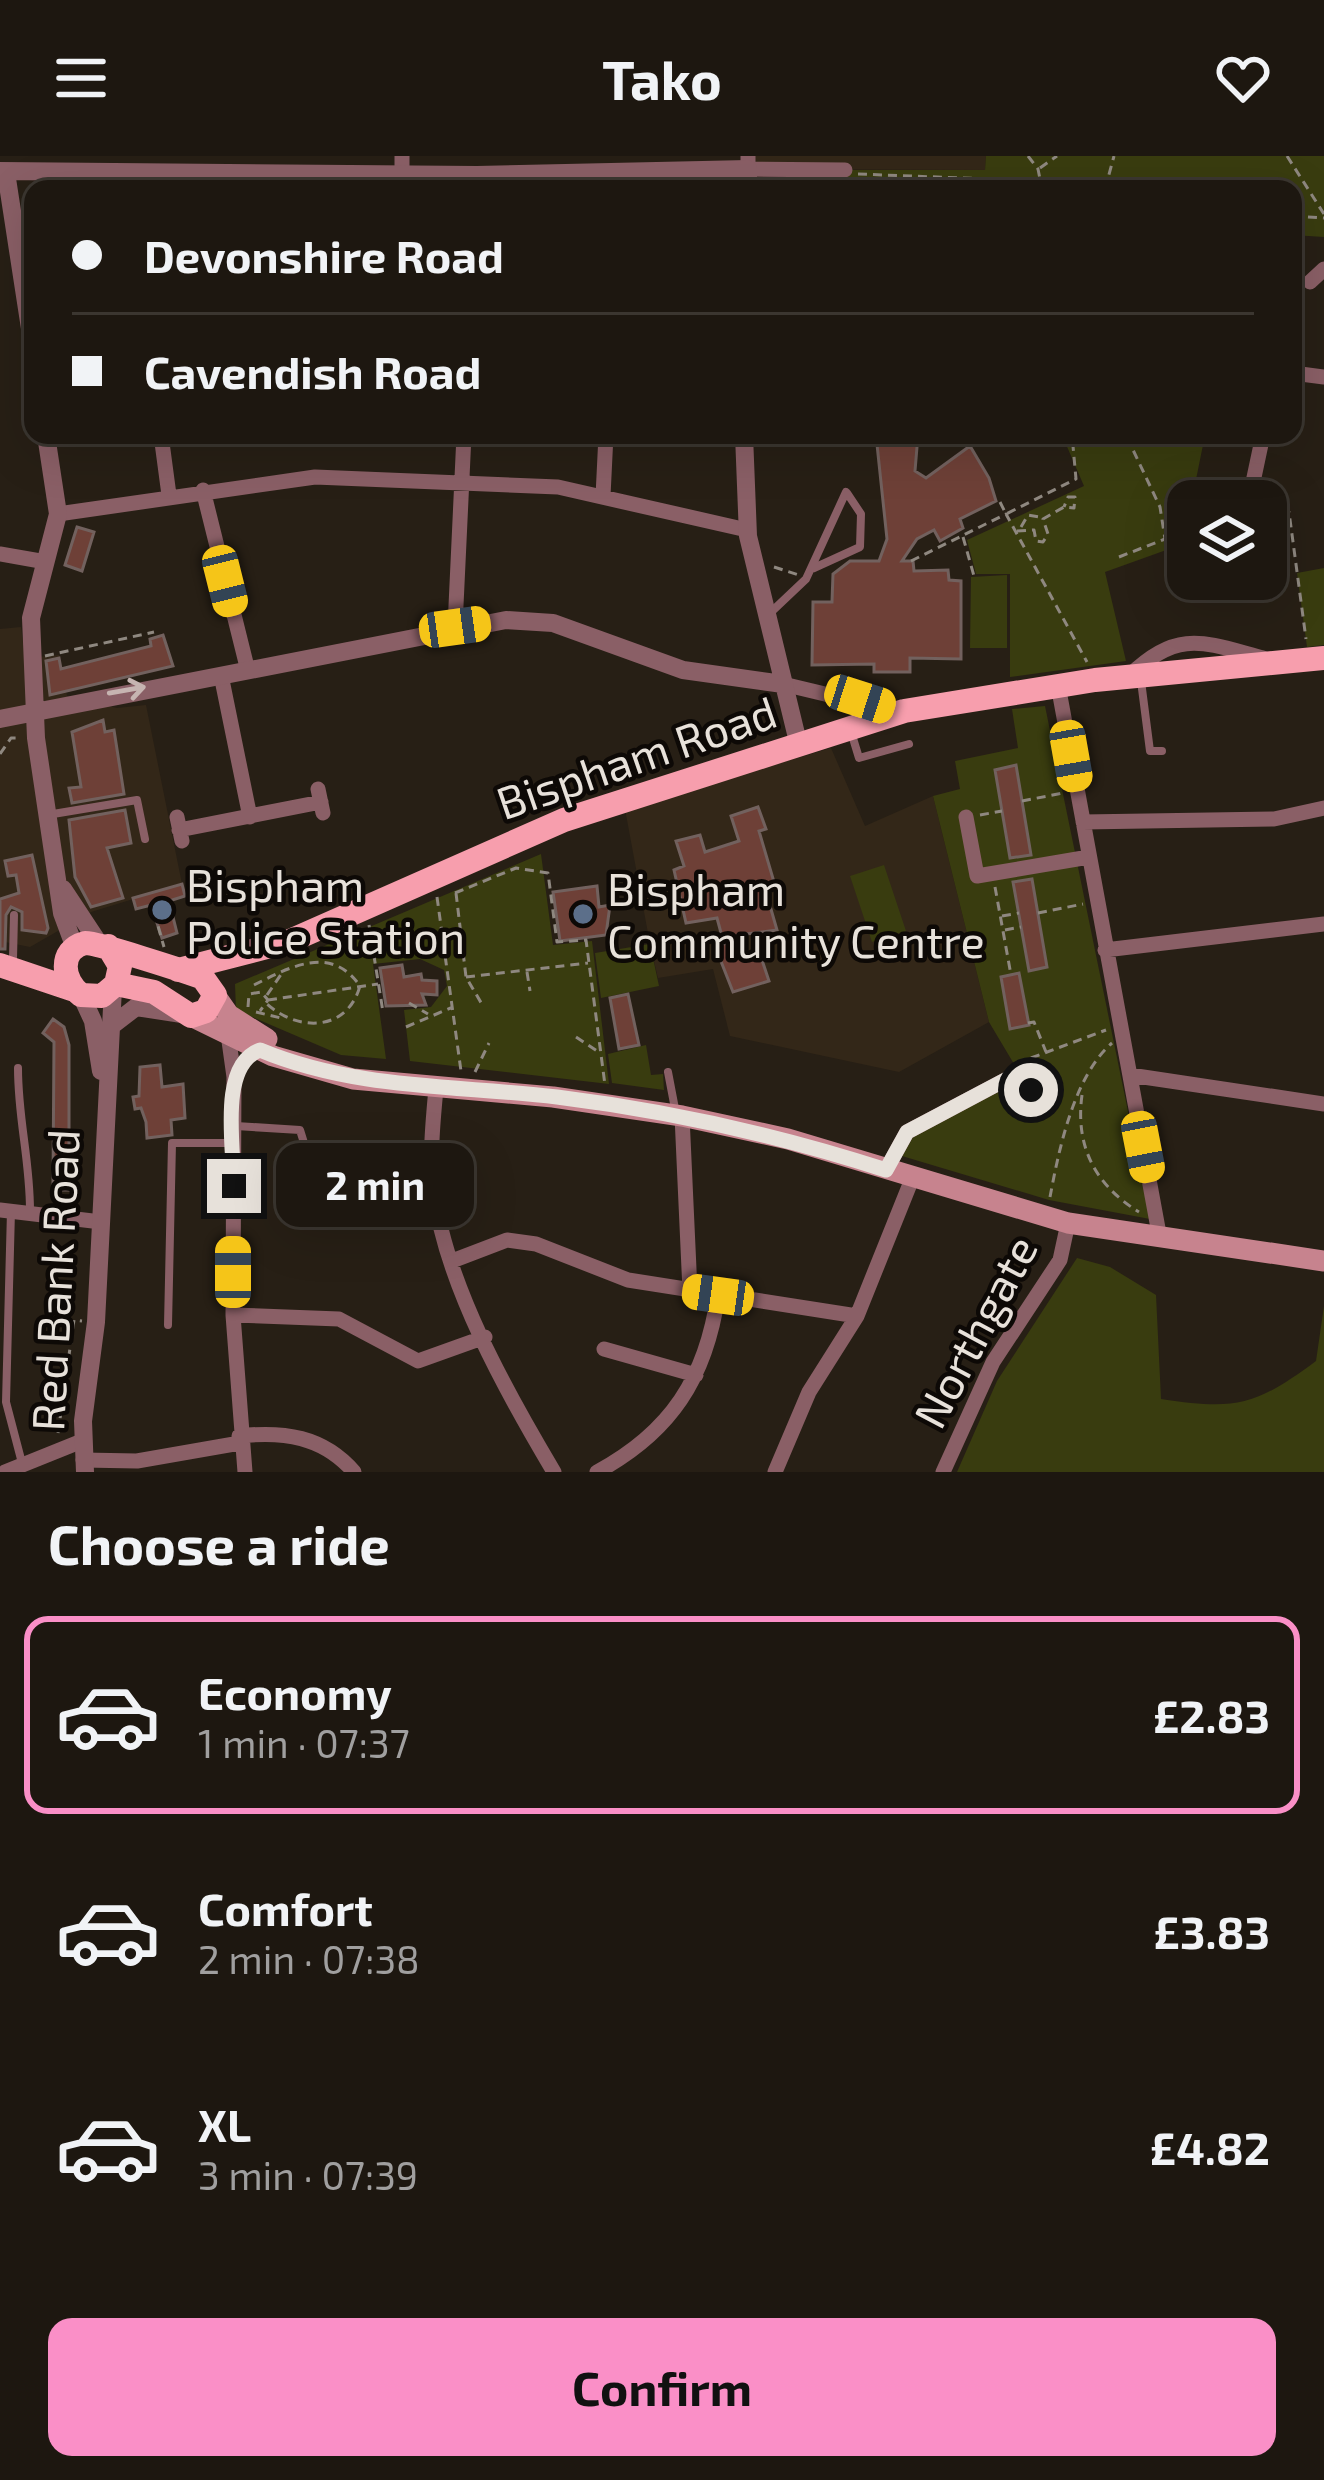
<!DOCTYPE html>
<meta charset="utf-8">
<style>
:root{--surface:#1d1710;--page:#252019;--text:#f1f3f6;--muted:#a09f9f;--line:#3b3630;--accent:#fa8fc7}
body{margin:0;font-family:"Exo 2",sans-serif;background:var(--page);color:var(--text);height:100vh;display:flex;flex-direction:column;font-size:45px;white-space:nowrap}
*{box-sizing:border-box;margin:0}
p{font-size:39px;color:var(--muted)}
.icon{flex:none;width:66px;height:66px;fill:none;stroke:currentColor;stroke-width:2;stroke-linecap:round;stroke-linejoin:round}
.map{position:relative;height:1316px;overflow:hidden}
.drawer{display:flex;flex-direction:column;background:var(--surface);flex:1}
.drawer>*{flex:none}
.top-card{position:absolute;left:24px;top:24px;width:1278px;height:264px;border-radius:24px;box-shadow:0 12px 48px #0002,0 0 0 3px var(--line);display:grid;align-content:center;height:264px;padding:0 48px;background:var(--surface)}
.buttons{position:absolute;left:1167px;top:324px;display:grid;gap:24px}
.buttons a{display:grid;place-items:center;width:120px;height:120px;border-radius:24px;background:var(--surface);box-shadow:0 12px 48px #0002,0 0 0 3px var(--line);font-size:60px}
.end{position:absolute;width:54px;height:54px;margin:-27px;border:15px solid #e7e1da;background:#111;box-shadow:0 0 0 6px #111}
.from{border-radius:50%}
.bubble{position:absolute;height:84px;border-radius:24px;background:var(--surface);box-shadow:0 12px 48px #0002,0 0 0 3px var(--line);font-size:39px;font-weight:700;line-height:84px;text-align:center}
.car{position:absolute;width:36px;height:72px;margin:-36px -18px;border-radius:15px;box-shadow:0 0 9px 3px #0007;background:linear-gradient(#f5c518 24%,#345 0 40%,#f5c518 0 76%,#345 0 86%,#f5c518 0)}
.top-card b{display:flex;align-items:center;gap:42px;height:114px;font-size:45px}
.top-card b+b{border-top:3px solid var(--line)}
.top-card i{width:30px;height:30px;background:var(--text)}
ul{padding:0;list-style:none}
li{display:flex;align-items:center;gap:36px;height:198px;margin:0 24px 18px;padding:0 24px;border:6px solid transparent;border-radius:24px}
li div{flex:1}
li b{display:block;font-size:45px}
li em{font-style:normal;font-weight:700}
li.active{border-color:var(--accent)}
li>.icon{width:108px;height:108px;stroke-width:1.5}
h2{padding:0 48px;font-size:54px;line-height:144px}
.button{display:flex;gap:24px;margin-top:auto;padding:24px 48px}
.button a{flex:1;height:138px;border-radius:24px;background:var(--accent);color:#111;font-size:48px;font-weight:700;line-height:138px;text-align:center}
header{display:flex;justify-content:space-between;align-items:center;height:156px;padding:0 48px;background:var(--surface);font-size:54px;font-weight:700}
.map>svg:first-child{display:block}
</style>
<header><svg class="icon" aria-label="menu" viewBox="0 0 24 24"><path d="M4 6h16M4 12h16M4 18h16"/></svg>Tako<svg class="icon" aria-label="heart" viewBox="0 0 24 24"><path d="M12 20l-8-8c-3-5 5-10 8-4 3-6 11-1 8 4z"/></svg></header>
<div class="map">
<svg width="1324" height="1316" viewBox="0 0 1324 1316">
<rect width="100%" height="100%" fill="#271f15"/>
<path fill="#332718" d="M748 0H986L985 14 748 13Z
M21 471 25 502 59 499 67 540 117 552 146 549 182 728 91 756 30 791 0 785V473Z
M831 592 865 670 933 640 989 866 899 916 730 880 713 813 658 822 650 788 625 653Z"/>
<path fill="#393c0f" d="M986 0H1324V81L1293 79V33H820V24L845 23V14H985Z
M1062 279H1205L1183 388 1105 416 1126 505 1010 521V418H976L967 384 1084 330Z
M1324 412V489L1307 491 1297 417Z
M1007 419V492H970L971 421Z
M1045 550 1150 1063 1049 1044 902 1000 916 976 1011 930 1018 927 1024 938 1037 934 1025 905 1014 908 989 866 933 640 960 633 955 605 1018 592 1012 553Z
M541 698 553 789 592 785 609 928 410 905 404 854 431 851 447 830 444 814 420 803 373 808 386 903 341 899 236 854 235 828Z
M884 709 906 775 872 786 850 720Z
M650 788 659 830 601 842 595 797Z
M646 889 651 919 663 918 664 934 612 927 608 898Z
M1077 1102 1110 1111 1156 1139 1161 1243C1235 1254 1254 1251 1316 1205L1324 1150V1316H957L997 1225Z"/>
<path fill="#6e4037" stroke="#72615e" stroke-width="3" d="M876 279H918L915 315 926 322 970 290 989 322 996 345 960 363 963 372 940 385 934 374 917 383 902 405H913L914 415 948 414 949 424 961 425V503L910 502V516H874V508L812 509 813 446H832L833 418 850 405H879L887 383Z
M77 371 94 376 82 415 65 409Z
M163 479 173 510 50 539 46 505 59 502 61 513 151 490 150 483Z
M103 564 105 576 114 574 124 638 72 647 69 632 81 631 72 576Z
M1016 609 1031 699 1010 702 995 614Z
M758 651 766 673 759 675 774 726 764 729 777 774 738 779 745 803 760 798 769 825 733 836 715 790 724 788 717 762 686 767 674 714 684 710 676 685 700 679 705 696 739 685 731 660Z
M125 654 131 687 107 692 123 742 91 751 75 721 69 664Z
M32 699 48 772 46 777 22 774V756L11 751 6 759 5 793H0V743L19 737 16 719 8 720 5 705Z
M1032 723 1047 811 1029 815 1013 726Z
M182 728 185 740 169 745 177 777 162 782 151 749 136 753 133 742Z
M597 730 599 751 610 749 606 779 560 785 553 736Z
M402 809 404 821 421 818 422 824 437 825V839L422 838 426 849 386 850 380 812Z
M1019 817 1029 869 1010 873 1001 821Z
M628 838 639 889 619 893 610 842Z
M53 863 64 871 69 889V1034H55L53 1028 54 886 43 877Z
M160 909 162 931 183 928 185 962 171 964 172 979 147 982 146 966 141 952 135 953 133 941 139 940 140 911Z"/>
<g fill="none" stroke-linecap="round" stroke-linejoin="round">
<path stroke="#8f8880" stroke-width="3" stroke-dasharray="9 6" stroke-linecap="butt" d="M1028 0 1038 13 1042 33
M1287 0 1324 58
M1040 12 1057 0
M858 18 1041 25 1051 33
M926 33 927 21
M1105 33 1114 0
M1293 60 1324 62
M1000 346 1006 358 1076 323 1072 279
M1266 351 1289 356 1306 483
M1021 371 1028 359 1040 361
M1017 375 1034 374 1036 385 1043 386 1048 378 1043 363 1064 351 1074 352 1075 341H1068L1064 351
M963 381 974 420
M1119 401 1165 383 1160 351 1126 279
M911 405 1006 358 1087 506
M774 411 799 419
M45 500 154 476
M0 598 11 582H20
M1022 645 1063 637
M980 659 1002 655
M995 731 1011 819
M455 737 516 712 548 717 557 786 586 784 605 929
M456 737 466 821 483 850
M437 741 461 915
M154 756 164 791
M1038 757 1083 748
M1002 760 1019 757
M369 769 383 856
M1005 774 1021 771
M527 816 530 835
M466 821 588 807
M254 829C290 811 331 788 360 830 347 876 298 876 267 848
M267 839 282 817
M268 844 378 828
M409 847 428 858
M248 851 249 838 261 836 268 844 260 855
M256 856 281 862
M1028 867 1034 866 1046 896
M406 871 453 851
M576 881 600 897
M1031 902 1106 874
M475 916 489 887
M1082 939C1075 990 1095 1029 1139 1056
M1050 1041C1059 993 1074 920 1112 887
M58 1277 74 1164 82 1165"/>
<path stroke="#8a5f66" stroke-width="8" d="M1266 404 1275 406
M814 412 860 391 861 358 847 337
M768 459 806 423 846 336
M1141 525 1150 595H1162
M852 579 859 602 909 588
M47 659 137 644 145 683
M13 803 14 759
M18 912C18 964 30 1003 30 1055
M668 916 676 958
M236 970 300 974 318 1032 321 1066
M11 1055 6 1246 22 1307
M168 1169 172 987H232"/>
<path stroke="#8a5f66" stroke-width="15" d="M748 0V13L845 14
M402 19V0
M1310 126 1324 113
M1293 217 1324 221
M161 279 169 339
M203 334 248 515
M603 340 606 279
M1249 345 1263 279
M58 358 315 321 558 331 747 374
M0 398 46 406
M455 471 464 279
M221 519 250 661
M1129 520C1178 473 1203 486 1263 502
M783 528 896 555
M1058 529 1160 1083
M318 633 323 657
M177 661 182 685
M966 661 977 720 1089 701
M1083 666 1274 663 1324 652
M179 674 321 646
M1105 794 1324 768
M228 878 234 921 233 1159 245 1316
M1130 919 1324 948
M436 932C433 966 429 1001 434 1035 445 1127 507 1237 554 1316
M682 960 690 1135
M886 1014 907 976 1022 915 1031 934
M0 1054 101 1066
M452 1105 507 1084 536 1088 628 1124 857 1160
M233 1159 339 1163 418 1205 485 1181
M604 1193 696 1219
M239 1280C283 1275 323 1280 354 1316
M83 1304 137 1305 240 1287
M5 1316 82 1285
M597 1316C671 1276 706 1222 718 1139
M775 1316 809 1236 857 1160 912 1023
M943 1316 993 1206 1060 1104 1068 1067"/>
<path stroke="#8a5f66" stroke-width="18" d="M0 15 477 19 748 13V33
M6 16 33 192
M46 279 58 358 31 462 36 582 62 757 75 792
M744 279 748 380 798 586
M0 563 506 464 553 467 683 514 783 528
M63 733 98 786
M81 839 93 865 101 915
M114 868 136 851 182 858
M85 1316 83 1265 96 1166 113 832"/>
<path stroke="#c7838e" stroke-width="21" d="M215 839 229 859 267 883
M191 860 273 900 353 923 553 941 682 960 788 983 1068 1067 1324 1105"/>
<path stroke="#f79ead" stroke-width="24" d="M108 790 120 810 116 828 102 840 81 839C62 825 58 794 85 787 92 785 190 817 203 822L215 839 206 855 191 860 154 836 116 828
M0 809 74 834
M178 814 290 785 564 664 904 555 1095 524 1324 502"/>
</g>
<defs><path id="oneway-shaft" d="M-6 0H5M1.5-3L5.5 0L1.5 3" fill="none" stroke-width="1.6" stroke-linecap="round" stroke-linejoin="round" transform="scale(3)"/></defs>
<use stroke="#c6b4b1" href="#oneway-shaft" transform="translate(127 534) rotate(-10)"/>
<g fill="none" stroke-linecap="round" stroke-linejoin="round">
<path stroke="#e7e1da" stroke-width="15" d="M234 1030C234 993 218 909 260 894 356 934 456 929 557 941 670 955 778 979 886 1014L907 976 1022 915 1031 934"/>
</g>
<g fill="#5c6f8a" stroke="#0d0906" stroke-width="4.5">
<circle cx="162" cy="754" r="12"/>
<circle cx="583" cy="758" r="12"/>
</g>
<g text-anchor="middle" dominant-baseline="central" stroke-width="9" stroke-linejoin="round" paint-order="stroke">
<g font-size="45" fill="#e7e1da" stroke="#0d0906">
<text transform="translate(636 600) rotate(-19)">Bispham Road</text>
<text transform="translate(54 1124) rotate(-87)">Red Bank Road</text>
<text transform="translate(974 1175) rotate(-62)">Northgate</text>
</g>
<g font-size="45" fill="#e7e1da" stroke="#0d0906" text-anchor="start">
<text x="186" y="728">Bispham<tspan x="186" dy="52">Police Station</tspan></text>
<text x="607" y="732">Bispham<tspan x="607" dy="52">Community Centre</tspan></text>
</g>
</g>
</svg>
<div class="buttons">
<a><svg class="icon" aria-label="layers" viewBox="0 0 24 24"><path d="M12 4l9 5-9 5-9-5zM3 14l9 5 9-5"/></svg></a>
</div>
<i class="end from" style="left:1031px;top:934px"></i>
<i class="end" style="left:234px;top:1030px"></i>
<div class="bubble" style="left:276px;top:987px;width:198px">2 min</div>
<i class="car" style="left:225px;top:425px;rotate:166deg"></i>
<i class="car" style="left:455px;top:471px;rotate:82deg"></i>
<i class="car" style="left:860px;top:543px;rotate:108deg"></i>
<i class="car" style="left:1071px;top:600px;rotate:170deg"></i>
<i class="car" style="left:1143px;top:991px;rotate:169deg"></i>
<i class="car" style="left:233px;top:1116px;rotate:0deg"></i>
<i class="car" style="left:718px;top:1139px;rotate:278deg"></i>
<div class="top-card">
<b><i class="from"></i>Devonshire Road</b>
<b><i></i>Cavendish Road</b>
</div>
</div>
<section class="drawer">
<h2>Choose a ride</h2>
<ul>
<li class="active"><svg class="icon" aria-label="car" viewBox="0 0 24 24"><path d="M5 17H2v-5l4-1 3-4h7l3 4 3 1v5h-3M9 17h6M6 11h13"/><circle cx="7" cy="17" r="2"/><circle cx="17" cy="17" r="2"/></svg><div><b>Economy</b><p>1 min · 07:37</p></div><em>£2.83</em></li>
<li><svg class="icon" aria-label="car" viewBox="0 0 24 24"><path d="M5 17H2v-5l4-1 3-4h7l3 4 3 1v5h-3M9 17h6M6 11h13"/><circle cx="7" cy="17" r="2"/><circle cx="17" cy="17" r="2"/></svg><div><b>Comfort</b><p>2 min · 07:38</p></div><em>£3.83</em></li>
<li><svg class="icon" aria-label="car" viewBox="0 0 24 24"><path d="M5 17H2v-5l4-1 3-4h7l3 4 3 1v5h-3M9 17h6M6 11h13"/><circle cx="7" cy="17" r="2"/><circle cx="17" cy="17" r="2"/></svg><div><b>XL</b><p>3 min · 07:39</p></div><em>£4.82</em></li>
</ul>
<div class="button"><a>Confirm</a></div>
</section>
